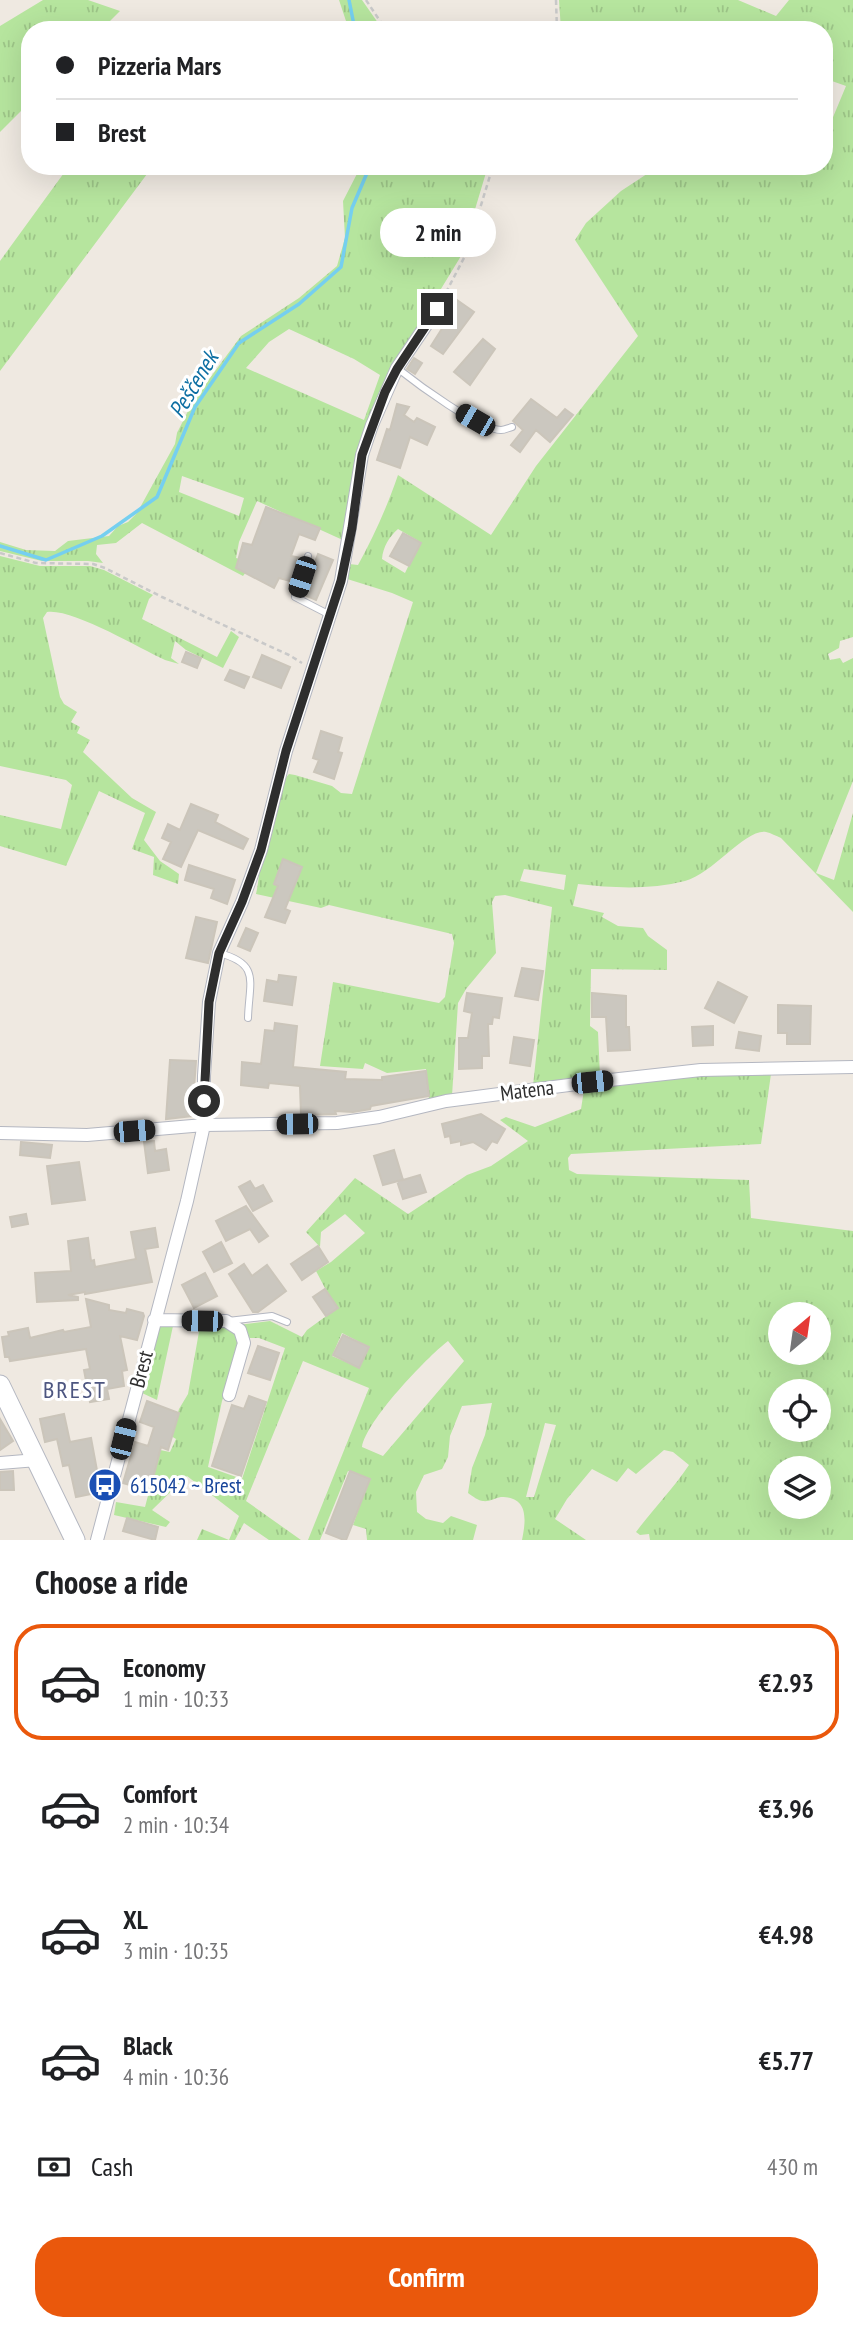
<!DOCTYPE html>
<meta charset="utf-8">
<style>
:root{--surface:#fff;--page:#f2f2f2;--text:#202124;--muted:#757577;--line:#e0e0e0;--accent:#ea580c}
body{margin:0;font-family:"PT Sans Narrow",sans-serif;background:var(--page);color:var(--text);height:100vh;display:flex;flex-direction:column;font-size:26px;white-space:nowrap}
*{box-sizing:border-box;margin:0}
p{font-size:23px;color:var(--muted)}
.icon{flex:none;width:38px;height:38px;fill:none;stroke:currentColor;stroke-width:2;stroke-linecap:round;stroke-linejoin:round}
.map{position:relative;height:1540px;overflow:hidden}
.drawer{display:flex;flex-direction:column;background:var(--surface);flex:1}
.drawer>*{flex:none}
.top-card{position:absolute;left:21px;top:21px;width:812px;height:154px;border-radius:28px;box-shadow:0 7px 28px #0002;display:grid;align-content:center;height:154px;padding:0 35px;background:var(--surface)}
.needle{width:46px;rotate:29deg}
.buttons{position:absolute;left:768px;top:1302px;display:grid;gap:14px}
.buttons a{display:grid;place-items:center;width:63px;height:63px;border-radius:50%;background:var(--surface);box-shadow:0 7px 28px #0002;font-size:35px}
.end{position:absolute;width:32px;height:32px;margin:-16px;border:9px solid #2e2e2e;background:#fff;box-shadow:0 0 0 4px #fff}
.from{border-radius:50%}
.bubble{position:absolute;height:49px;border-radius:24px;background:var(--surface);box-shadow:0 7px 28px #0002;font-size:23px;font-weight:700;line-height:49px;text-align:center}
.car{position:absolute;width:21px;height:42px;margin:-21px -10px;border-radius:9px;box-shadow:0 0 5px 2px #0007;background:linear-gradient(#222 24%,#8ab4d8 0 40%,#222 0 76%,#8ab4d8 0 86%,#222 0)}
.top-card b{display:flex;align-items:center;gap:24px;height:66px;font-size:26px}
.top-card b+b{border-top:2px solid var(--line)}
.top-card i{width:18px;height:18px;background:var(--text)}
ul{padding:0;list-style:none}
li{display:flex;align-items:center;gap:21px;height:116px;margin:0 14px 10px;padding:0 21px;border:4px solid transparent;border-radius:28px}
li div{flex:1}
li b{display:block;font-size:26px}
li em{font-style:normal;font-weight:700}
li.on{border-color:var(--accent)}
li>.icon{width:63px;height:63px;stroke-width:1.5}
h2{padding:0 35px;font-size:32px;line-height:84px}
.pay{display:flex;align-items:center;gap:18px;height:77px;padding:0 35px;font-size:26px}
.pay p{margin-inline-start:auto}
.action{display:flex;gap:14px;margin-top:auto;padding:14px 35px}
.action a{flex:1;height:80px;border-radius:28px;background:var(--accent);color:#fff;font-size:28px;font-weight:700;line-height:80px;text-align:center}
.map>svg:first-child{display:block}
</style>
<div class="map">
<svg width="853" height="1540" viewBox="0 0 853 1540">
<defs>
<pattern id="grass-tufts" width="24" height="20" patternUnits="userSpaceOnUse" patternTransform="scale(1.75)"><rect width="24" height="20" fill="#b6e59e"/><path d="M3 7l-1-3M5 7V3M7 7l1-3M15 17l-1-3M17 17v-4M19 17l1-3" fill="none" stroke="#9dc588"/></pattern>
</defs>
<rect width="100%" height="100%" fill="#efe9e1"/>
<path fill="url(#grass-tufts)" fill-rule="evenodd" d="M43 0H88L120 11 101 30H30V102L0 132V26Z
M339 0H362L383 30H349Z
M559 0H738L776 16 789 0H853V637L840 641 839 648 828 654 830 660 840 658 843 663 853 658V781L816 873 834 880 853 813V912L781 838C776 836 771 833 766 832 745 829 713 874 685 881 650 890 613 888 578 884L573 906 604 913 602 917 618 926 643 928 648 936 667 950V970L591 969 590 1026 598 1032 600 1076 533 1086 552 907 505 895 495 896 492 902 496 953 466 989 458 1003 452 1096 429 1100 426 1069 387 1073 365 1063 363 1069 320 1066 333 982 439 1003 445 997 454 943 452 934 329 905 321 908 256 894C259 882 259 870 261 860 264 845 272 831 276 817 279 803 278 785 289 774L295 775 332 786 341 793 352 794 413 602 392 593 344 578 349 564 358 565C374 536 387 507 398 475L491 535 536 466 638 336 575 240 586 223 621 191 659 166H824V134H826L846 86 829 80 824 92V30H561ZM398 529 420 542 405 573 382 559C383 547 389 537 398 529ZM524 869 566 875 564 890 520 881Z
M69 166H153L0 371V261Z
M361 166H488L461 256 385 381 345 541 257 501 239 542 236 558 253 563 243 576 142 523 116 543 97 545 96 554 103 563 88 561H42L0 551V542L26 550 55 551 68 541 109 536 118 526 128 522 137 513 175 444 177 433 193 401 241 336 299 298 337 266 345 238 343 201ZM289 329 354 359 380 375 364 420 246 368 269 342ZM182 476 244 498 239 516 179 492Z
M0 556 40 566H90L104 570 153 595 149 599 142 619 217 657 231 631 239 637 223 668 186 650 175 641 171 658 179 664 165 660C139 648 72 608 47 612L43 618 60 697 64 704 77 712 71 722 80 727 77 733 90 740 83 752 132 798 156 812 144 840 160 861 179 874 178 884 153 875 154 857 132 849 145 813 99 791 66 866 0 846V815L61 829 72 785 66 780 0 766Z
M771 1074 761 1144 571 1154 568 1158 569 1170 577 1174 749 1180 751 1218 853 1231V1540H650L649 1534 640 1535 636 1532C653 1509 673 1489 689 1465L673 1452 664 1450 636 1474 628 1468 617 1482 592 1469 567 1499 555 1519 586 1540H522C526 1520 529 1497 501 1497 495 1498 489 1502 483 1501 479 1501 472 1496 468 1493L472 1468 485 1435 492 1403 462 1406 450 1436 448 1457 442 1469 424 1475 416 1492 417 1512 426 1519 443 1523 451 1516 477 1525 473 1540H367L366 1529 353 1525 369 1479 348 1471 320 1540H308L369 1388 303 1361 246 1501 301 1540H269L244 1523 235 1540H197L202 1529 229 1540 239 1516 187 1476 152 1510 170 1522 166 1527 114 1515 116 1502 145 1507 160 1450 170 1452 176 1439 171 1436 179 1409 188 1394 200 1326H226L234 1330 241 1348 222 1401 208 1467 242 1479 285 1348 259 1338H248L238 1325 270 1321 302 1337 307 1330 336 1309 316 1271 331 1262 365 1233 345 1214 321 1232 320 1247 306 1232 355 1178 408 1214 467 1175 491 1166 528 1141 500 1120 506 1117 535 1127 581 1109 584 1090 697 1076ZM780 1314H819V1353H780ZM342 1333 369 1347 358 1367 332 1356ZM448 1341 464 1361 383 1456 362 1447C366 1421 426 1358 448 1341ZM780 1391H819V1430H780ZM545 1423 556 1425 534 1497H526ZM780 1468H819V1507H780Z
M160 1326H173L157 1400 142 1393Z"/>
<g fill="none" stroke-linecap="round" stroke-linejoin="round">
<path stroke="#75cff0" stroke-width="3.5" d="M349 0 355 30
M0 546 46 560 102 536 157 497 195 407 239 343 299 304 341 267 352 208 370 166"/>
</g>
<path fill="#cbc7bf" stroke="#cbc5ba" stroke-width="2" d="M457 300 474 312 443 354 431 346 443 327 440 325 445 318 443 316 446 310 449 305 452 307Z
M483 339 495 349 470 385 454 372Z
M414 358 422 363 415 374 407 369Z
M531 399 557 418 565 409 573 415 550 442 536 430 520 452 511 445 523 430 513 421Z
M397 404 409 407 404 415 414 422 417 418 435 427 427 445 410 437 400 468 377 460 387 429 390 430Z
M266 507 320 528 315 540 299 534 291 556 301 558 294 582 279 578 274 588 236 568 243 543 252 545Z
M403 533 421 543 409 566 390 556Z
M318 554 333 560 316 600 302 594 312 561 315 562Z
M186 652 201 658 197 668 182 662Z
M262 655 290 667 281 688 253 677Z
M230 670 249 677 244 688 225 680Z
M321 731 342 738 338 752 342 753 334 779 314 772 319 760 313 758Z
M191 804 218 815 215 822 248 839 243 849 198 830 181 867 163 859 171 842 162 838 168 824 180 830Z
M283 859 302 867 285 909 290 911 285 923 265 917 278 886 274 884Z
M189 865 235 880 227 904 211 898 214 889 185 880Z
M196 917 217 922 208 963 186 958Z
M246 928 258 933 250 951 238 946Z
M522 968 543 971 538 1000 515 996Z
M279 975 296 977 292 1005 264 1001 267 980 278 982Z
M718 982 747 997 734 1023 705 1008Z
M467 993 502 998 499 1018 493 1017 492 1024H488L489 1056H482V1068L459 1069V1038H468L472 1013 464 1011Z
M592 993 626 996V1027H629L630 1050 608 1051 606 1017H592Z
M778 1005 811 1006 810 1044H787V1033H778Z
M275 1023 297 1026 293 1067 346 1072 345 1079 382 1080V1077L426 1071 429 1096 371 1106 370 1109 353 1112 335 1111 336 1114 301 1115 300 1086 269 1083 268 1088 241 1085 242 1062 261 1064 265 1030 274 1031Z
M713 1026V1045L693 1046 692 1027Z
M739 1032 761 1036 759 1051 736 1048Z
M514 1037 534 1040 530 1066 510 1063Z
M170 1060 196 1061 192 1116 166 1119Z
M481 1114 505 1129 497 1143 492 1141 486 1150 473 1142 461 1145V1141L451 1143 450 1136 445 1137 442 1124Z
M154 1141 155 1151 166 1149 169 1170 148 1173 144 1142Z
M21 1142 52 1145 50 1158 20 1155Z
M394 1150 403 1180 420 1175 426 1192 403 1199 397 1181 402 1180 383 1185 374 1156Z
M79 1162 85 1200 52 1204 47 1166Z
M250 1181 255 1189 263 1185 272 1201 253 1211 239 1187Z
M246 1206 268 1236 259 1242 250 1229 226 1241 216 1221Z
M26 1214 28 1224 12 1227 10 1217Z
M155 1228 158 1247 145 1249 152 1282 85 1294V1292L68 1295 78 1297V1300L37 1302 35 1273 71 1271 68 1241 88 1238 91 1261 94 1260 95 1267 136 1259 131 1232Z
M221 1242 232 1263 214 1272 203 1252Z
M318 1246 328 1262 302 1280 291 1264Z
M244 1264 252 1276 267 1265 286 1291 258 1312H253L229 1274Z
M205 1273 217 1296 194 1308 182 1285Z
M325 1289 338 1308 326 1316 313 1297Z
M86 1299 109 1305V1310L126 1313 127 1309 143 1313 144 1316 137 1340 120 1336 127 1370 122 1371 124 1386 107 1389 109 1399 90 1402 84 1370 90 1369 86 1349 10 1361 9 1357H5L2 1337 9 1336 8 1332 28 1328 30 1338 63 1330 64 1332 91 1327Z
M343 1335 369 1347 359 1368 333 1355Z
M258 1346 279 1353 270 1380 248 1373Z
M249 1396 266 1402 241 1476 212 1466 232 1405 244 1409Z
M147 1401 179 1413 168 1450 161 1447 152 1482 146 1481 144 1489 123 1483 135 1442 148 1446 154 1427 140 1422Z
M64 1414 70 1442 91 1438 101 1492 76 1497 69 1465 63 1466 57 1439 45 1442 40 1419Z
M0 1419 13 1441 0 1450Z
M13 1471 14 1490H0V1472Z
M350 1471 370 1479 346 1540H344L326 1533Z
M127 1518 158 1527 155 1540 123 1531Z"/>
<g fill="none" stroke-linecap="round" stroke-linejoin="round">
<defs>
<path id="lane" d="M397 368C416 383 479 430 501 430 505 430 508 428 512 427
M308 556 295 597 330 615
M219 953C261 964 249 982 248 1018
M228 1321 272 1316 287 1322"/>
<path id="street" d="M0 1133 87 1135 204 1125 337 1123 379 1117 446 1101 592 1082 701 1070 853 1067
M154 1320 226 1321 240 1330 244 1343 229 1395
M0 1463 37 1460
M97 1540 187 1201 204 1125V1076L209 1002 219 953 242 902 261 850 286 751 341 581 362 455 372 425 397 368 437 309"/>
<path id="secondary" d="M0 1385 75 1540"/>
</defs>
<use href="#lane" stroke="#b4b7c1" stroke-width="8"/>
<use href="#street" stroke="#b4b7c1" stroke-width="14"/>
<use href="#secondary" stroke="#b4b7c1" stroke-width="21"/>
<path stroke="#c9c9c9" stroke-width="2.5" stroke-dasharray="5 3.5" stroke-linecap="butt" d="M366 0 386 30
M556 0 557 30
M442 300 466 254 493 166
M0 553 36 563 93 564 105 568 162 597 289 655 302 663"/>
<use href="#lane" stroke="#fff" stroke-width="6"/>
<use href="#street" stroke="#fff" stroke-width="12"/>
<use href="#secondary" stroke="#fff" stroke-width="19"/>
</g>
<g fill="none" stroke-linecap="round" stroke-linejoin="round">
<path stroke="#2e2e2e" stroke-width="9" d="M204 1101 209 1002 219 953 242 902 261 850 286 751 341 581 352 528 362 455 385 392 397 369 437 309"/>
</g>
<defs>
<symbol id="bus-disc" viewBox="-11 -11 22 22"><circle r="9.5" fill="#1a4fb4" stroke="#fff"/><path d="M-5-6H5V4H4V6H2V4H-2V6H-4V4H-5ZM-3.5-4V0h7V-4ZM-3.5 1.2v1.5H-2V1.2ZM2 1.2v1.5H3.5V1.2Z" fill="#fff"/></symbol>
</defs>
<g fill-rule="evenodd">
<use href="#bus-disc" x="86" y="1466" width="38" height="38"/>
</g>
<g text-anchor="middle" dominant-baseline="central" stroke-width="6" stroke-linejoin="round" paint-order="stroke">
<g font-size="21" fill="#2e2e2e" stroke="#fff">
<text transform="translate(527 1090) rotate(-7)">Matena</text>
<text transform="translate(141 1369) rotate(-75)">Brest</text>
</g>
<g font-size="21" fill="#164399" stroke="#fff" text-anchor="start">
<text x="130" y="1485">615042 ~ Brest</text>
</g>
<g font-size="23" font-style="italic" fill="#0d6fa3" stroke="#fff">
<text transform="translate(193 384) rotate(-59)">Peščenek</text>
</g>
<g font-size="24" letter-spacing="2" fill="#4d5680" stroke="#fff">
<text x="75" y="1389">BREST</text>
</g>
</g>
</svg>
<div class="buttons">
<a><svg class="needle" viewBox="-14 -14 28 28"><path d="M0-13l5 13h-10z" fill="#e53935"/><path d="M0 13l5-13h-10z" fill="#757577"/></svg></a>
<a><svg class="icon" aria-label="locate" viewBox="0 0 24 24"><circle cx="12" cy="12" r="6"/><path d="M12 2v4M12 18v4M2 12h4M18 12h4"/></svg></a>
<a><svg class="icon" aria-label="layers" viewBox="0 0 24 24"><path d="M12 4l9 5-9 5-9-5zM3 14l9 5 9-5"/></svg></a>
</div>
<i class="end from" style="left:204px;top:1101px"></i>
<i class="end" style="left:437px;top:309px"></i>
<div class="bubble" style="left:380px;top:208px;width:116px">2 min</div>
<i class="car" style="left:475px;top:420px;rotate:300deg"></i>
<i class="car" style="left:302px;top:577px;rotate:198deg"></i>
<i class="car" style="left:592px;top:1082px;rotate:84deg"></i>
<i class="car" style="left:297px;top:1124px;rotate:269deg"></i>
<i class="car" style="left:134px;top:1131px;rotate:85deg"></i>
<i class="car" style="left:202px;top:1321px;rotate:271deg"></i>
<i class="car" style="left:123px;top:1439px;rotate:14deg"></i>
<div class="top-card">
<b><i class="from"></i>Pizzeria Mars</b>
<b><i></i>Brest</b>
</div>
</div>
<section class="drawer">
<h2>Choose a ride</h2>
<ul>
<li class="on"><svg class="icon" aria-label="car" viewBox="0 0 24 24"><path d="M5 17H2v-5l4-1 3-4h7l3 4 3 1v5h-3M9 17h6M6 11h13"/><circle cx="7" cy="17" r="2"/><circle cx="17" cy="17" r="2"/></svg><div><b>Economy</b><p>1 min · 10:33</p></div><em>€2.93</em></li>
<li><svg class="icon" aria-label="car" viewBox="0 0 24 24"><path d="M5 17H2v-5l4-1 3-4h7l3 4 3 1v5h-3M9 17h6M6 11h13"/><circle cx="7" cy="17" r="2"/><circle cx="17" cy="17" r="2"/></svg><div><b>Comfort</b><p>2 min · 10:34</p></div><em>€3.96</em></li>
<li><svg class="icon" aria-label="car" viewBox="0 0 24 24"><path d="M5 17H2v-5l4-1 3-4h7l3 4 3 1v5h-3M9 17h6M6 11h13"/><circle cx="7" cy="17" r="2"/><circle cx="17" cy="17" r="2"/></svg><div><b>XL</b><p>3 min · 10:35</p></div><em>€4.98</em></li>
<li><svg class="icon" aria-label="car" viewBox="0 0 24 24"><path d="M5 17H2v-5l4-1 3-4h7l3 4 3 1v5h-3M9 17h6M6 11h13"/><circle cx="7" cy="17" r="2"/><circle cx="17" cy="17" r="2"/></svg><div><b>Black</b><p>4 min · 10:36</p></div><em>€5.77</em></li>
</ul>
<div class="pay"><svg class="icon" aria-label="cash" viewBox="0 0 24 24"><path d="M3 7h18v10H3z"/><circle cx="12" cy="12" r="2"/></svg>Cash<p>430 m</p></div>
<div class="action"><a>Confirm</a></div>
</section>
